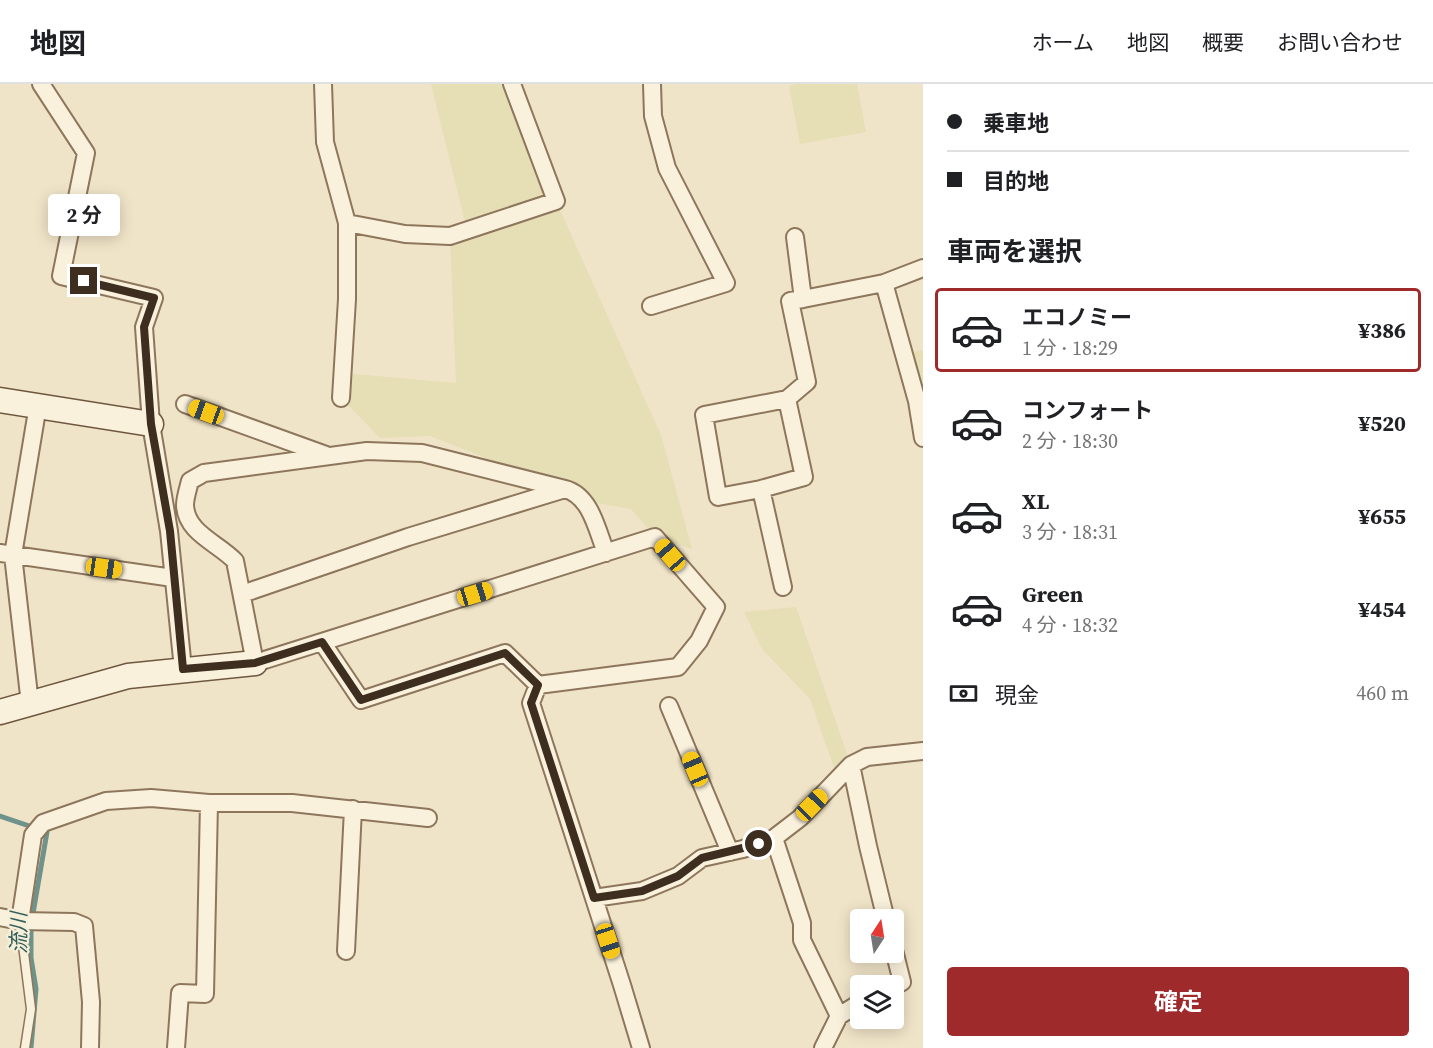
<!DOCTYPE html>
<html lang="ja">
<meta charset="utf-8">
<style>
:root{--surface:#fff;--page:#f6f6f6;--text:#202124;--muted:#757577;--line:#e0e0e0;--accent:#9e2a2b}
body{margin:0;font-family:"Source Serif 4","Noto Sans JP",serif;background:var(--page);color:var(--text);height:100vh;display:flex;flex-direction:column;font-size:22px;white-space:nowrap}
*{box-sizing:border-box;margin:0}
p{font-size:20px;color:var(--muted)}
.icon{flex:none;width:33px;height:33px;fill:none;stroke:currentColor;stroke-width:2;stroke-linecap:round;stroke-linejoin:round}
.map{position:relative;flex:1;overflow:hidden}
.sheet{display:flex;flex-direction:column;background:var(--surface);width:510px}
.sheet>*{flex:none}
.banner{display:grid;align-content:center;height:132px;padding:0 24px;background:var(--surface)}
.needle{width:39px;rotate:12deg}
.controls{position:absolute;left:850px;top:825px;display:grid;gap:12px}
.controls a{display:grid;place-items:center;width:54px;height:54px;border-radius:6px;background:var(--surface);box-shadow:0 3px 15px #0003;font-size:30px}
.end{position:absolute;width:27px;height:27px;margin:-14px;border:8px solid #3d2e20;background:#fff;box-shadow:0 0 0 3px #fff}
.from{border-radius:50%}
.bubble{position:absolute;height:42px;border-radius:6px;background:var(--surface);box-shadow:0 3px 15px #0003;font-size:20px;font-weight:700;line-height:42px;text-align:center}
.car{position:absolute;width:18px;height:36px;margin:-18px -9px;border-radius:8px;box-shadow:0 0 4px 2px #0007;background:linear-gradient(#f5c518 24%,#345 0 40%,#f5c518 0 76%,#345 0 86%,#f5c518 0)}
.banner b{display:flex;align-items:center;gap:21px;height:57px;font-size:22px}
.banner b+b{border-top:2px solid var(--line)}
.banner i{width:15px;height:15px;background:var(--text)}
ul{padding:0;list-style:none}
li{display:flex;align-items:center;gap:18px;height:84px;margin:0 12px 9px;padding:0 12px;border:3px solid transparent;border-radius:6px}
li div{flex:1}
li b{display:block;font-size:22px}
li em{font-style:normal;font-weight:700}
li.current{border-color:var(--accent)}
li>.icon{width:54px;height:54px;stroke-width:1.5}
h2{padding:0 24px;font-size:27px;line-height:72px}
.pay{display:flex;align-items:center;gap:15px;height:66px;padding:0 24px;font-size:22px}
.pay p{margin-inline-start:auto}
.cta{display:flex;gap:12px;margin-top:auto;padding:12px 24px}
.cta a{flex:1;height:69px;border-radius:6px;background:var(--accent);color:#fff;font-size:24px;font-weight:700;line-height:69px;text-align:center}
header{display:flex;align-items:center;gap:36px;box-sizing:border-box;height:84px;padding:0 30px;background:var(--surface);border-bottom:2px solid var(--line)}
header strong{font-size:28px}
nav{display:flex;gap:33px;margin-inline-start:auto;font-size:21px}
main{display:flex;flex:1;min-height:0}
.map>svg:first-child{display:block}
</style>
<header>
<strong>地図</strong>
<nav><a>ホーム</a><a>地図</a><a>概要</a><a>お問い合わせ</a></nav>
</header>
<main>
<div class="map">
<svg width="923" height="964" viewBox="0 0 923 964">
<rect width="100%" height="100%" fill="#f0e4c8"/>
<path fill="#e6deb5" d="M431 0H512L556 117 661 351 692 465 655 453 631 425 585 417 565 405 430 352 380 354 341 314 343 289 456 299 450 152 467 146Z
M796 0H857L866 48 800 60 789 2Z
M923 266V354L904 270Z
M796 523 851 681 838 695 810 615 762 565 744 528Z"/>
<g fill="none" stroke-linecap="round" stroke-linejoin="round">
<path stroke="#6f938a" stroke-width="5" d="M0 732 47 748 31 841V874L36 905 31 964"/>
<defs>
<path id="lane" d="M20 837 31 925 25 964"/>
<path id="street" d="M41 0 86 69 61 192 154 214 144 243 151 340 169 447 183 585
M323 0 325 58 347 139V215L341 314
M347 139 405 150 450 152 556 117 512 0
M795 153 803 215 884 199 923 184
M884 199 917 317 923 354
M651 222 726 199 667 84 653 32 652 0
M185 320 326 371
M761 405 718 413 704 331 787 315
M0 469 173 494
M783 503 761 405 804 393 787 315 807 298 790 217 803 215
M242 510 408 453 565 405C591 412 597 446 606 469
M322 558 361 616 505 569 538 601 678 583 699 557 716 523 655 453 255 579 235 477C218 459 186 449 185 421 185 414 188 405 190 397L204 389 367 367 422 369 565 405
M538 601 531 619 622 901 641 964
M30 620 13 471 38 321
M669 622 730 768
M851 681 868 762 886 836
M209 719H292L428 734
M774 754 802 839V856L839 932 823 964
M594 814 642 807 678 792 702 774 743 765 774 754 800 734 851 681 867 673 923 667
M0 833 20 837 33 751 43 739 106 717 151 714 209 719 205 910 180 909 176 964
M20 837 74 838 84 842 91 918 90 964
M894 866 902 898 894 902
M346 867 353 725
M839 932 861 918"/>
<path id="secondary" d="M0 316 151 340
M0 628 128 592 255 579"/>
</defs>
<use href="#lane" stroke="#8d765c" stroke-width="11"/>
<use href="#street" stroke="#8d765c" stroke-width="20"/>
<use href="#secondary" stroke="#6f573f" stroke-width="27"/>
<use href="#lane" stroke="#faf1dc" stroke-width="8"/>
<use href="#street" stroke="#faf1dc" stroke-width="16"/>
<use href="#secondary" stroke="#faf1dc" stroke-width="24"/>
</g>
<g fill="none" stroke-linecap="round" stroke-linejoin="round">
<path stroke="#3d2e20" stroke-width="8" d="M84 197 154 214 144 243 151 340 170 447 183 585 255 579 322 558 361 616 505 569 538 601 531 619 594 814 642 807 678 792 702 774 759 760"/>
</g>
<g text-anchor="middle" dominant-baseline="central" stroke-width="4.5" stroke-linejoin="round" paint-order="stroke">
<g font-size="21" font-style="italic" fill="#2f5d5a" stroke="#f7eed8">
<text transform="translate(18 849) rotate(-90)">流川</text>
</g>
</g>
</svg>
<div class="controls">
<a><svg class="needle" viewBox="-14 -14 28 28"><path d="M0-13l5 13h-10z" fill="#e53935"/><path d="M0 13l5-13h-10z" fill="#757577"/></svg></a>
<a><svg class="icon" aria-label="layers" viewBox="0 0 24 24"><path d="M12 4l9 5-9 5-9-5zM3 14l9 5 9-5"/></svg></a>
</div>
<i class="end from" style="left:759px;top:760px"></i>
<i class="end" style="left:84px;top:197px"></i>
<div class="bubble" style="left:48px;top:110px;width:72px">2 分</div>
<i class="car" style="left:206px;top:328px;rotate:290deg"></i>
<i class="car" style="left:670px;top:471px;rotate:319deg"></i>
<i class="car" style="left:104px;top:484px;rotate:98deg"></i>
<i class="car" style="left:475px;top:510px;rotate:73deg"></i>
<i class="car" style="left:695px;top:685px;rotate:337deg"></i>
<i class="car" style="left:812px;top:721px;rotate:44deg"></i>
<i class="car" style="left:608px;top:857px;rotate:162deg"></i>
</div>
<section class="sheet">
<div class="banner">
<b><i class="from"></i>乗車地</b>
<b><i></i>目的地</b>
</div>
<h2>車両を選択</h2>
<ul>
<li class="current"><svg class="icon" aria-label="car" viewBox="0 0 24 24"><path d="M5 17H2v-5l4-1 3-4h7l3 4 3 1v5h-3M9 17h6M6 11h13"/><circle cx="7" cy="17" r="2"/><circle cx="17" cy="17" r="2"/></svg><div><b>エコノミー</b><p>1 分 · 18:29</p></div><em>¥386</em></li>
<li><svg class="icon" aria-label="car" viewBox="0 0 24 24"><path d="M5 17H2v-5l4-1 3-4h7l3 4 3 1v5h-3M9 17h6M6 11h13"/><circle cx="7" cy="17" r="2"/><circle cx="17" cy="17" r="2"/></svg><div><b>コンフォート</b><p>2 分 · 18:30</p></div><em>¥520</em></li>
<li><svg class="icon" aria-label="car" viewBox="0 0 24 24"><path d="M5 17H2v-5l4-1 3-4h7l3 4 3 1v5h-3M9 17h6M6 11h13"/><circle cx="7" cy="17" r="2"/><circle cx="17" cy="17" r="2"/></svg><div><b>XL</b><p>3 分 · 18:31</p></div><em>¥655</em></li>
<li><svg class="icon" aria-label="car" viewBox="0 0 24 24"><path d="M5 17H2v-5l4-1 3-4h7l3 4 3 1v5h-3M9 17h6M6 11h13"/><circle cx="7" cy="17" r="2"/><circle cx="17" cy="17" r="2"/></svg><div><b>Green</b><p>4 分 · 18:32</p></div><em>¥454</em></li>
</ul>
<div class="pay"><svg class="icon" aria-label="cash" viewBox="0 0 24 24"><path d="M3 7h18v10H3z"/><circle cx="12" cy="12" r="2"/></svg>現金<p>460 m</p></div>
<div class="cta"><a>確定</a></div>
</section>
</main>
